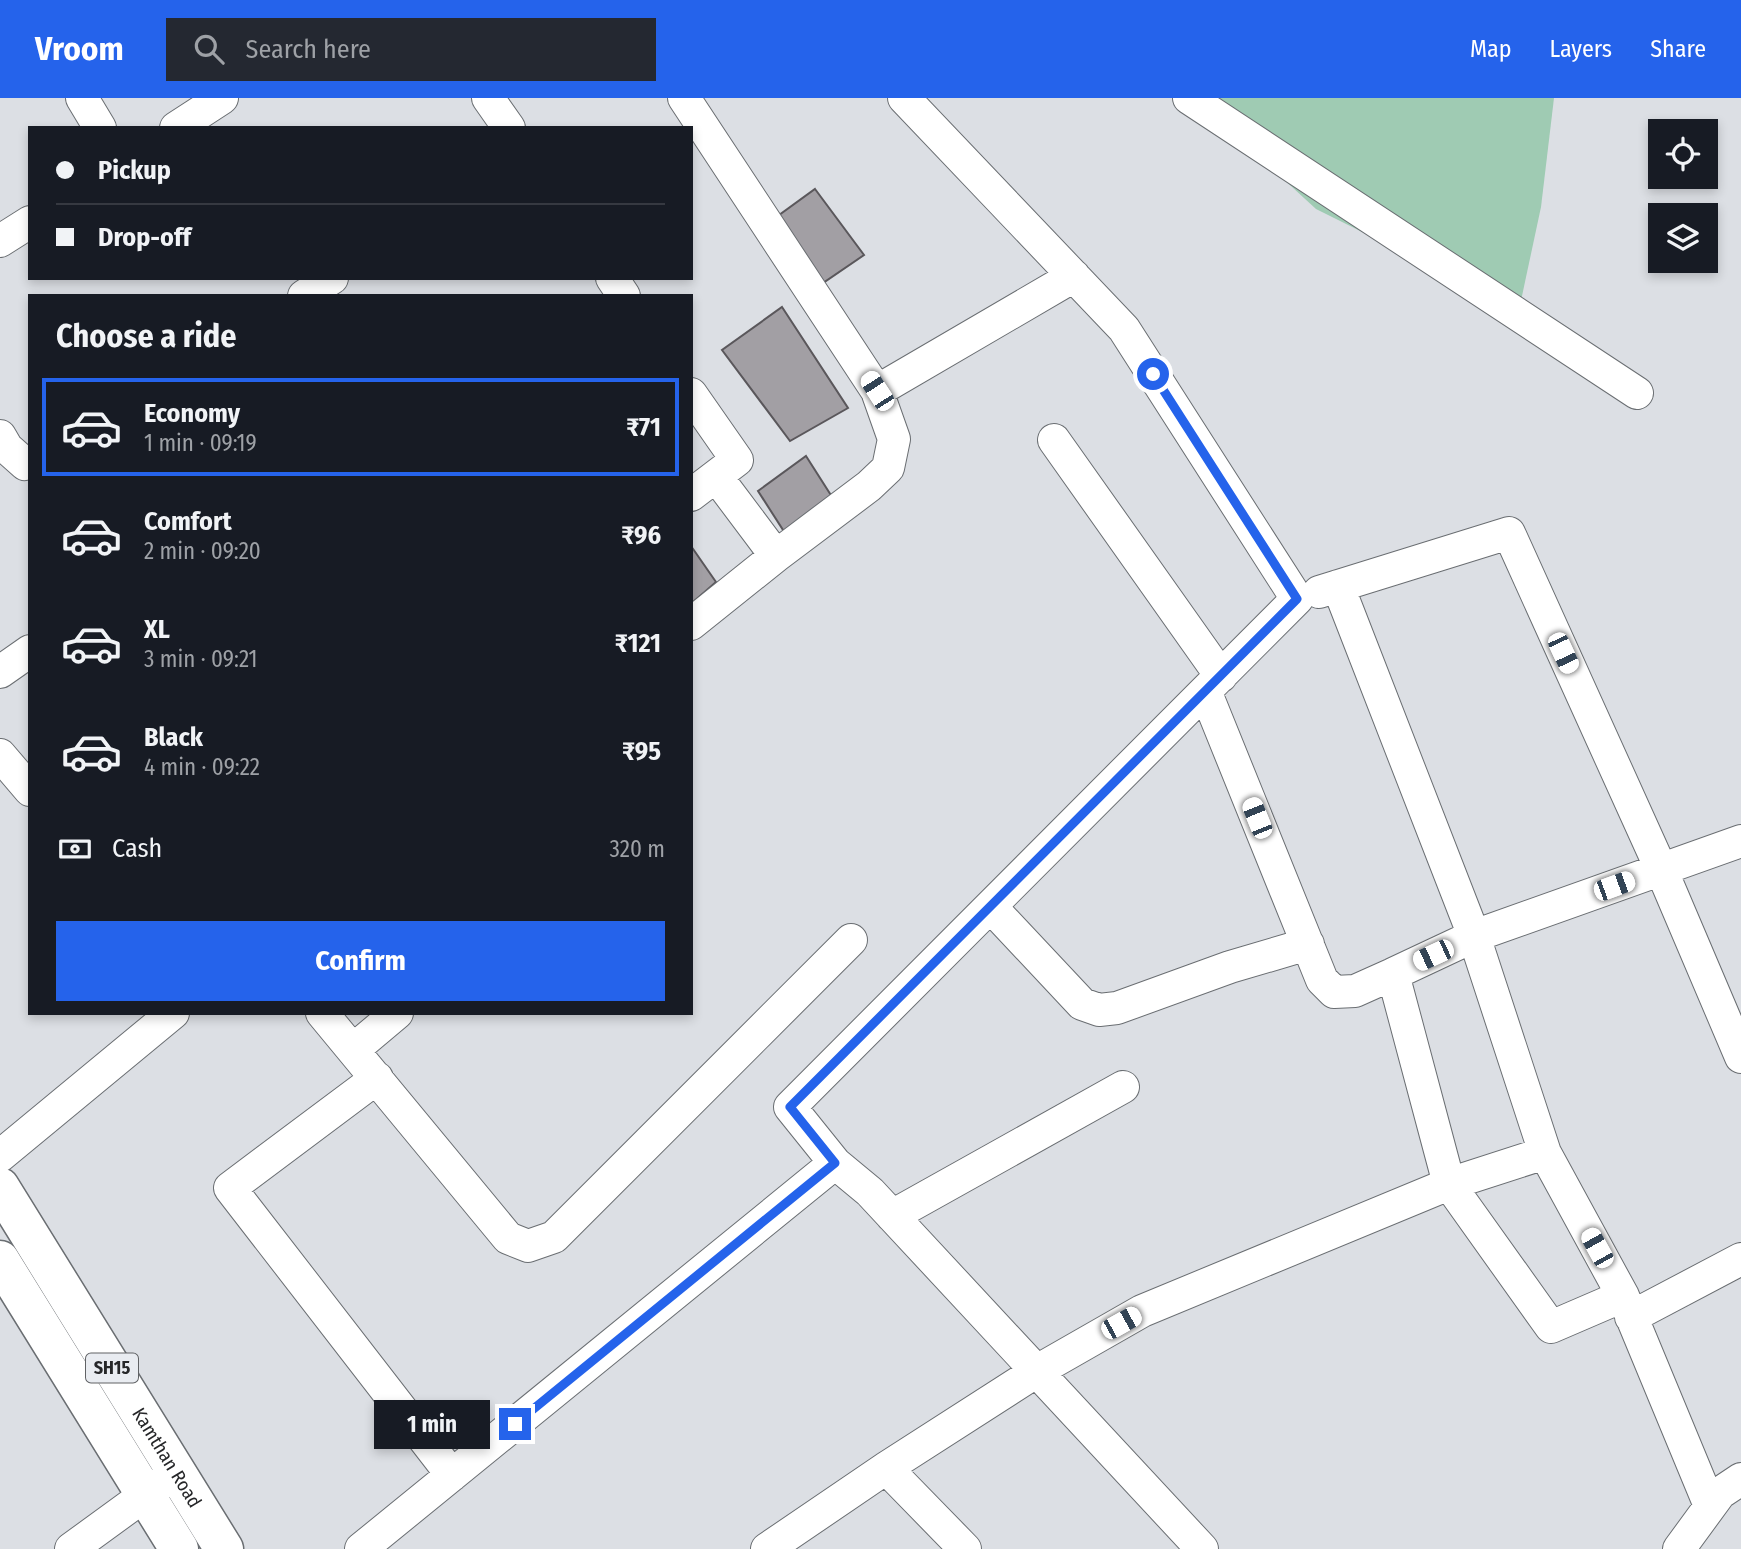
<!DOCTYPE html>
<meta charset="utf-8">
<style>
:root{--surface:#171b24;--page:#242831;--text:#f1f3f6;--muted:#9ea1a6;--line:#363941;--accent:#2563eb}
body{margin:0;font-family:"Fira Sans Condensed",sans-serif;background:var(--page);color:var(--text);height:100vh;display:flex;flex-direction:column;font-size:26px;white-space:nowrap}
*{box-sizing:border-box;margin:0}
p{font-size:23px;color:var(--muted)}
.icon{flex:none;width:38px;height:38px;fill:none;stroke:currentColor;stroke-width:2;stroke-linecap:round;stroke-linejoin:round}
.map{position:relative;flex:1;overflow:hidden}
.drawer{position:absolute;left:28px;top:196px;width:665px;height:721px;display:flex;flex-direction:column;background:var(--surface);border-radius:0px;box-shadow:0 4px 10px #0003}
.drawer>*{flex:none}
.hud{position:absolute;left:28px;top:28px;width:665px;height:154px;border-radius:0px;box-shadow:0 4px 10px #0003;display:grid;align-content:center;height:154px;padding:0 28px;background:var(--surface)}
.fabs{position:absolute;left:1648px;top:21px;display:grid;gap:14px}
.fabs a{display:grid;place-items:center;width:70px;height:70px;border-radius:0px;background:var(--surface);box-shadow:0 4px 10px #0003;font-size:35px}
.end{position:absolute;width:32px;height:32px;margin:-16px;border:9px solid #2563eb;background:#fff;box-shadow:0 0 0 4px #fff}
.from{border-radius:50%}
.bubble{position:absolute;height:49px;border-radius:0px;background:var(--surface);box-shadow:0 4px 10px #0003;font-size:23px;font-weight:700;line-height:49px;text-align:center}
.car{position:absolute;width:21px;height:42px;margin:-21px -10px;border-radius:9px;box-shadow:0 0 5px 2px #0007;background:linear-gradient(#fff 24%,#345 0 40%,#fff 0 76%,#345 0 86%,#fff 0)}
.hud b{display:flex;align-items:center;gap:24px;height:66px;font-size:26px}
.hud b+b{border-top:2px solid var(--line)}
.hud i{width:18px;height:18px;background:var(--text)}
ul{padding:0;list-style:none}
li{display:flex;align-items:center;gap:21px;height:98px;margin:0 14px 10px;padding:0 14px;border:4px solid transparent;border-radius:0px}
li div{flex:1}
li b{display:block;font-size:26px}
li em{font-style:normal;font-weight:700}
li.on{border-color:var(--accent)}
li>.icon{width:63px;height:63px;stroke-width:1.5}
h2{padding:0 28px;font-size:32px;line-height:84px}
.pay{display:flex;align-items:center;gap:18px;height:77px;padding:0 28px;font-size:26px}
.pay p{margin-inline-start:auto}
.button{display:flex;gap:14px;margin-top:auto;padding:14px 28px}
.button a{flex:1;height:80px;border-radius:0px;background:var(--accent);color:#fff;font-size:28px;font-weight:700;line-height:80px;text-align:center}
header{display:flex;align-items:center;gap:42px;box-sizing:border-box;height:98px;padding:0 35px;background:var(--accent);color:#fff}
header strong{font-size:33px}
nav{display:flex;gap:38px;margin-inline-start:auto;font-size:24px}
.search{width:490px;height:63px;background:var(--page);display:flex;align-items:center;gap:18px;box-sizing:border-box;padding:0 24px;border-radius:0px;color:var(--muted);font-size:26px}
.map>svg:first-child{display:block}
</style>
<header>
<strong>Vroom</strong>
<div class="search"><svg class="icon" aria-label="search" viewBox="0 0 24 24"><circle cx="10" cy="10" r="6"/><path d="M15 15l6 6"/></svg>Search here</div>
<nav><a>Map</a><a>Layers</a><a>Share</a></nav>
</header>
<div class="map">
<svg width="1741" height="1451" viewBox="0 0 1741 1451">
<rect width="100%" height="100%" fill="#dcdfe4"/>
<path fill="#9fcbb3" d="M1195 0H1554L1541 109 1519 212 1316 111Z"/>
<path fill="#a29fa4" stroke="#5a575b" stroke-width="2" d="M815 91 864 157 820 187 775 120Z
M782 209 848 310 790 343 722 252Z
M806 358 834 402 785 435 758 393Z
M691 448 716 484 691 506Z"/>
<g fill="none" stroke-linecap="round" stroke-linejoin="round">
<defs>
<path id="minor" d="M82 0 100 30
M488 0 509 30
M684 0 877 293 894 341 888 370 869 388 776 458 691 526
M1189 0 1637 295
M176 30 222 0
M0 143 30 124
M612 180 624 198
M304 198 332 180
M877 293 1074 178
M691 296 737 362 691 397
M0 338 7 350 25 366 30 364
M1054 342 1221 578
M716 378 776 458
M1338 488 1474 838 1545 1055 1623 1198 1710 1408
M1319 494 1509 435 1661 771 1741 959
M0 574 30 553
M1206 595 1322 882 1334 894 1355 893 1393 876
M0 657 30 692
M991 809 1082 906 1099 912 1117 910 1230 869 1308 846
M322 915 508 1140 528 1148 554 1139 851 842
M353 952 397 915
M377 980 230 1090 452 1377
M0 1058 173 915
M835 1065 870 1094 1202 1451
M892 1118 1123 989
M1623 1198 1551 1229 1449 1086 1393 876 1474 838 1741 743
M1631 1219 1741 1161
M886 1370 965 1451
M71 1451 163 1384
M361 1451 835 1065 790 1009 1297 501 1124 231 904 0
M767 1451 886 1370 1037 1273 1142 1213 1449 1086 1545 1055
M1679 1451 1720 1395 1741 1381"/>
<g id="primary">
<path id="s1" d="M0 1089 224 1451"/>
<path d="M0 1162 179 1451"/>
</g>
</defs>
<use href="#minor" stroke="#6a6e72" stroke-width="34"/>
<use href="#primary" stroke="#6a6e72" stroke-width="41"/>
<use href="#minor" stroke="#fff" stroke-width="32"/>
<use href="#primary" stroke="#fff" stroke-width="38"/>
</g>
<g fill="none" stroke-linecap="round" stroke-linejoin="round">
<path stroke="#2563eb" stroke-width="9" d="M515 1326 835 1065 790 1009 1297 501 1153 276"/>
</g>
<g text-anchor="middle" dominant-baseline="central" stroke-width="6" stroke-linejoin="round" paint-order="stroke">
<rect fill="#e9ecf1" stroke="#606265" stroke-width="2" x="86" y="1255.5" width="52" height="29" rx="5"/>
<g font-size="18" font-weight="bold" fill="#262729">
<text x="112" y="1270">SH15</text>
</g>
<g font-size="19" fill="#262729" stroke="#e9ecf1">
<text stroke="none"><textPath href="#s1" startOffset="318">Kamthan Road</textPath></text>
</g>
</g>
</svg>
<div class="fabs">
<a><svg class="icon" aria-label="locate" viewBox="0 0 24 24"><circle cx="12" cy="12" r="6"/><path d="M12 2v4M12 18v4M2 12h4M18 12h4"/></svg></a>
<a><svg class="icon" aria-label="layers" viewBox="0 0 24 24"><path d="M12 4l9 5-9 5-9-5zM3 14l9 5 9-5"/></svg></a>
</div>
<i class="end from" style="left:1153px;top:276px"></i>
<i class="end" style="left:515px;top:1326px"></i>
<div class="bubble" style="left:374px;top:1302px;width:116px">1 min</div>
<i class="car" style="left:877px;top:293px;rotate:327deg"></i>
<i class="car" style="left:1563px;top:555px;rotate:155deg"></i>
<i class="car" style="left:1257px;top:720px;rotate:338deg"></i>
<i class="car" style="left:1614px;top:788px;rotate:70deg"></i>
<i class="car" style="left:1433px;top:857px;rotate:245deg"></i>
<i class="car" style="left:1597px;top:1150px;rotate:331deg"></i>
<i class="car" style="left:1121px;top:1225px;rotate:61deg"></i>
<div class="hud">
<b><i class="from"></i>Pickup</b>
<b><i></i>Drop-off</b>
</div>
<section class="drawer">
<h2>Choose a ride</h2>
<ul>
<li class="on"><svg class="icon" aria-label="car" viewBox="0 0 24 24"><path d="M5 17H2v-5l4-1 3-4h7l3 4 3 1v5h-3M9 17h6M6 11h13"/><circle cx="7" cy="17" r="2"/><circle cx="17" cy="17" r="2"/></svg><div><b>Economy</b><p>1 min · 09:19</p></div><em>₹71</em></li>
<li><svg class="icon" aria-label="car" viewBox="0 0 24 24"><path d="M5 17H2v-5l4-1 3-4h7l3 4 3 1v5h-3M9 17h6M6 11h13"/><circle cx="7" cy="17" r="2"/><circle cx="17" cy="17" r="2"/></svg><div><b>Comfort</b><p>2 min · 09:20</p></div><em>₹96</em></li>
<li><svg class="icon" aria-label="car" viewBox="0 0 24 24"><path d="M5 17H2v-5l4-1 3-4h7l3 4 3 1v5h-3M9 17h6M6 11h13"/><circle cx="7" cy="17" r="2"/><circle cx="17" cy="17" r="2"/></svg><div><b>XL</b><p>3 min · 09:21</p></div><em>₹121</em></li>
<li><svg class="icon" aria-label="car" viewBox="0 0 24 24"><path d="M5 17H2v-5l4-1 3-4h7l3 4 3 1v5h-3M9 17h6M6 11h13"/><circle cx="7" cy="17" r="2"/><circle cx="17" cy="17" r="2"/></svg><div><b>Black</b><p>4 min · 09:22</p></div><em>₹95</em></li>
</ul>
<div class="pay"><svg class="icon" aria-label="cash" viewBox="0 0 24 24"><path d="M3 7h18v10H3z"/><circle cx="12" cy="12" r="2"/></svg>Cash<p>320 m</p></div>
<div class="button"><a>Confirm</a></div>
</section>
</div>
